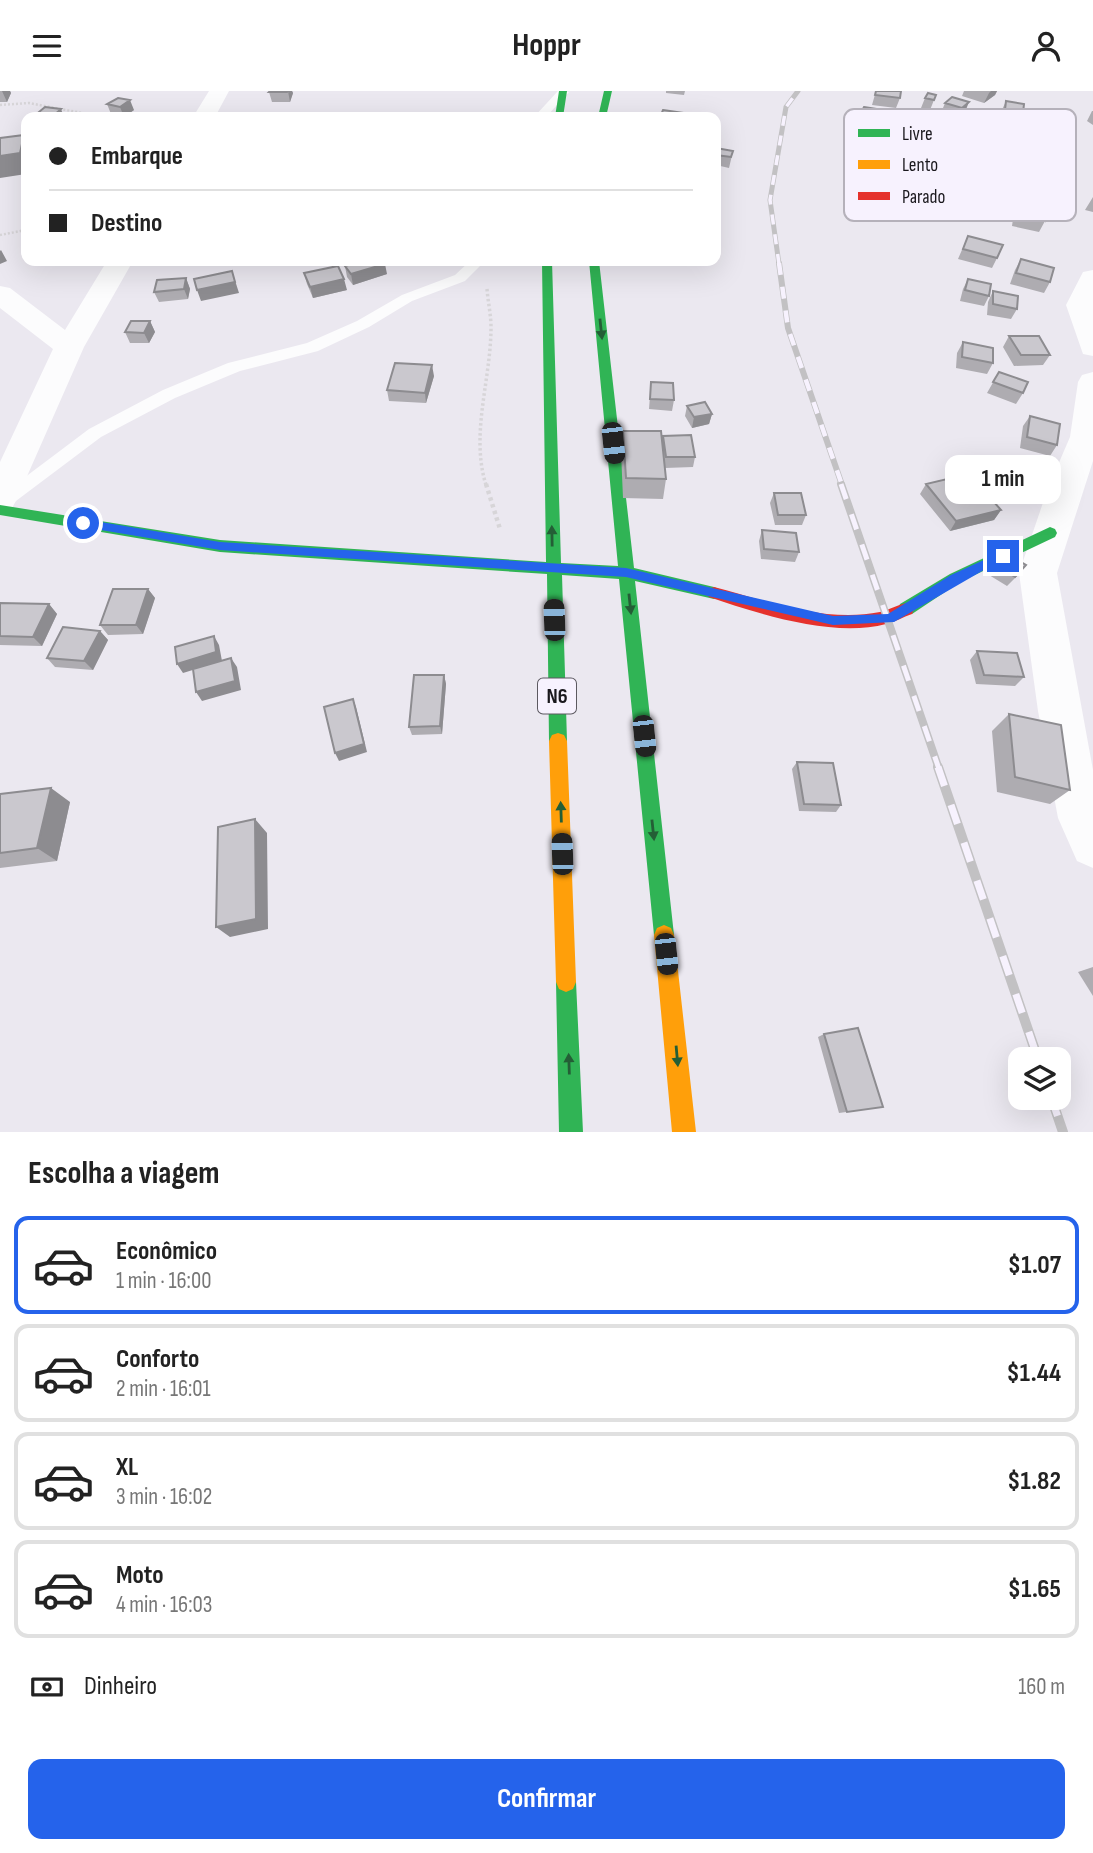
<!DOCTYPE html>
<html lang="pt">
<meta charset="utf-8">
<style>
:root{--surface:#fff;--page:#f6f6f6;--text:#222;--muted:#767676;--line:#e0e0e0;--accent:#2563eb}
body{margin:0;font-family:"Sofia Sans Condensed",sans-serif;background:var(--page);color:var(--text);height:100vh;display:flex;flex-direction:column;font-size:26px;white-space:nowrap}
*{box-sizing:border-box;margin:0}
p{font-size:23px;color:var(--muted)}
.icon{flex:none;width:38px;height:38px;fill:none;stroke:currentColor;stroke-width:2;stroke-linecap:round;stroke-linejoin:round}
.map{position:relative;height:1041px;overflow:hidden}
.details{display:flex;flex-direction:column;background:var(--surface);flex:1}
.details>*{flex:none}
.top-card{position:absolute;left:21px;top:21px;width:700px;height:154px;border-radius:14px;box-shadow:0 7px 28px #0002;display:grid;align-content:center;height:154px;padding:0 28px;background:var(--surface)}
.fabs{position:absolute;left:1008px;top:956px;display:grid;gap:14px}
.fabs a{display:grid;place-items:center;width:63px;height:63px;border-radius:14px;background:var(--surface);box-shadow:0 7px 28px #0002;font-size:35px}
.end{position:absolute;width:32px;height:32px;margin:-16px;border:9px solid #2563eb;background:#fff;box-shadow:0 0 0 4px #fff}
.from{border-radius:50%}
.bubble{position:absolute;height:49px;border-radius:14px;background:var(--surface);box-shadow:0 7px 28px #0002;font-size:23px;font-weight:700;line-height:49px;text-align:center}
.car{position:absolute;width:21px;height:42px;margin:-21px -10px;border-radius:9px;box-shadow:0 0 5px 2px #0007;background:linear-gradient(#222 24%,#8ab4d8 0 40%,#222 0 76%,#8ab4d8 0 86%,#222 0)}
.top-card b{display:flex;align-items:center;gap:24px;height:66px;font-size:26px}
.top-card b+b{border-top:2px solid var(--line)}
.top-card i{width:18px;height:18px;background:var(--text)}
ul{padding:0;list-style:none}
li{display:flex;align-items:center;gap:21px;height:98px;margin:0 14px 10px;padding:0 14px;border:4px solid var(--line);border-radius:14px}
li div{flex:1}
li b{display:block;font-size:26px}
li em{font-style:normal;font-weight:700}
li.selected{border-color:var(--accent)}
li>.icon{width:63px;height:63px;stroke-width:1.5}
h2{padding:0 28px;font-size:32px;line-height:84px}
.pay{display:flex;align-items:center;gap:18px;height:77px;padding:0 28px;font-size:26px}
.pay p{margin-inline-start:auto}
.cta{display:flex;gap:14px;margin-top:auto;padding:14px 28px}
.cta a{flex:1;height:80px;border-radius:14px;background:var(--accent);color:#fff;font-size:28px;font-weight:700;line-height:80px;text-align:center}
header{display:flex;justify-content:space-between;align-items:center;height:91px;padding:0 28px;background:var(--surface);font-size:32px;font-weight:700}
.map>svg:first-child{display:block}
</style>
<header><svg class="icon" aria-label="menu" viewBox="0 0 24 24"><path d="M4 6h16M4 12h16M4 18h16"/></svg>Hoppr<svg class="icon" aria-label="person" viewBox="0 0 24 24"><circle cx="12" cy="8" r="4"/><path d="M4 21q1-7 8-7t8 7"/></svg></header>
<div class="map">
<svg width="1093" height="1041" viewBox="0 0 1093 1041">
<rect width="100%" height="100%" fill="#ebe8f0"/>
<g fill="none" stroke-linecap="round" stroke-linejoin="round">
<path stroke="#d7d5d8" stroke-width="2.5" stroke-dasharray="2 2" stroke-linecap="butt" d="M0 14 29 12 103 26
M0 144 26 139"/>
<path stroke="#d7d5d8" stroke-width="3.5" stroke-dasharray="2.5 2.5" stroke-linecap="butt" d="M486 394C470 343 491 289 491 236 491 224 488 211 487 198"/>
<path stroke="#d7d5d8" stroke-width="4.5" stroke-dasharray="3.5 3.5" stroke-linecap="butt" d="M486 393 500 438"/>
<path fill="#fcfcfd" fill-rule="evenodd" d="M558 0 569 1 546 26H534Z
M470 170H485L465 190 412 210 369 236 318 260 240 280 175 307 101 346 0 422V405L89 338 163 299 228 272 307 252 357 230 402 204 455 184Z"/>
<path fill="#fcfcfd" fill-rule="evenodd" d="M209 0H229L215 26H193Z
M107 170H133L84 256 17 408 12 417 0 421V371L53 258 0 217V195L10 197 65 239Z
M1093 179V265L1083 263 1066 214 1083 181Z
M1093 281V370L1057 482 1093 679V777L1077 770 1058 727 1038 620 1019 482 1048 397 1070 346 1078 291 1082 284Z"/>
<path fill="#30b455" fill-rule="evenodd" d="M559 0H567L563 26H555Z
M604 0H612L606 26H598Z
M542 170H552L561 472 618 475 589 170H599L634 477 714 496 719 498 722 502 719 506 714 508 635 490 674 844 671 851 664 854 657 851 654 844 619 488 562 484 567 650 564 656 558 658 552 656 549 650 547 483 220 461 0 424V414L220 449 546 471Z
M1050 436 1055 438 1057 442 1055 446 960 491 912 523H900L898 518 900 513 950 483Z
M566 881 573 884 576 891 583 1041H559L556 891 559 884Z"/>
<path fill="#ff9f0a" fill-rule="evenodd" d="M558 642 564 644 567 650 576 891 573 898 566 901 559 898 556 891 549 650 552 644Z
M664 834 671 837 674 844 696 1041H672L654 844 657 837Z"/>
<path fill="#e5322d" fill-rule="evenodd" d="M714 496C767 510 825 532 880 521 889 519 897 514 906 512L912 513 914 518 912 523C903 526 895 531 886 533 833 547 759 523 709 506L706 502 709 498Z"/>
<defs>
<path id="rail-far3" d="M779 173 770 109 786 16 798 0"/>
<path id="rail-far2" d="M779 172 788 237 842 394"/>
<path id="rail-far1" d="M841 393 939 678"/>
<path id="rail" d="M938 676 1038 968
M1051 1006 1063 1041"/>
</defs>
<use href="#rail-far3" stroke="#c2c1c3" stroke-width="5"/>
<use href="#rail-far2" stroke="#c2c1c3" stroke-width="6"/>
<use href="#rail-far1" stroke="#c2c1c3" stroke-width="8"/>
<use href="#rail" stroke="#c2c1c3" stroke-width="10"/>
<use href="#rail-far3" stroke="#f7f2fe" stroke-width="3.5" stroke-dasharray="10" stroke-linecap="butt"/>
<use href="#rail-far2" stroke="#f7f2fe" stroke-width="4.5" stroke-dasharray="12" stroke-linecap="butt"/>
<use href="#rail-far1" stroke="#f7f2fe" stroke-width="5" stroke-dasharray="16" stroke-linecap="butt"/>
<use href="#rail" stroke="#f7f2fe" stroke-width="7" stroke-dasharray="20" stroke-linecap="butt"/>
</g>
<path fill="#aeacb1" d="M0 0H10L11 2 7 11H0Z
M292 0 293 2 290 11H272L269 1Z
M666 0H685L684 4 666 2Z
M876 0 900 7 896 17 872 14Z
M964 0H997L995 4 984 12 962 5Z
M936 4 930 19 921 17 925 7Z
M952 6 965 21 958 27 941 22 945 12Z
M1006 10 1023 22 1018 32 1000 29 1001 21Z
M107 13 134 19 124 26 111 23Z
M1092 20H1093V34L1087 30Z
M960 26 976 32 972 42H959L956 37Z
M858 27 874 28 869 40 855 37Z
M1035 27 1060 39 1056 48 1072 65 1066 75 1031 68 1035 55 1039 46 1030 45V37Z
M1006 44 1018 49 1014 59 1002 58V54Z
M962 47 996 56 991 66H972L964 85 940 79 951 54 959 55Z
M716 59 733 60 729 77 716 74Z
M905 84 922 96 918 106 903 105 901 94Z
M925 91 952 98 951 99 966 106 970 96 987 109 982 119 975 118 970 131 939 123 947 102 941 109 921 102Z
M1093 106V121L1085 119Z
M1019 111 1045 130 1039 141 1012 135 1014 121Z
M968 145 997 167 992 177 958 168Z
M1021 168 1050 191 1044 202 1010 193 1015 179Z
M664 170H686L684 175 664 172Z
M345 175 387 183 353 194 347 186Z
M304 182 347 199 313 207 307 193Z
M186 187 190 198 188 208 159 211 154 201Z
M968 188 989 205 984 215 960 210 963 198Z
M993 200 1017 218 1011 228 987 224 988 211Z
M150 230 155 241 149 252H130L125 241Z
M1009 245 1050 264 1043 274 1014 275 1003 256Z
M963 251 993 272 987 283 956 277 957 262Z
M999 281 1023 302 1016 313 987 302Z
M434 285 426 312 389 310 387 299Z
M651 291 674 309 672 320 649 318Z
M687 315 712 323 709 333 692 337 685 325Z
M1030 325 1057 354 1050 365 1020 357 1023 335Z
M623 340 662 350 663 345 695 366 693 376 665 377 666 388 663 408 623 407 621 361Z
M926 393 957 401 1001 419 994 429 950 440 920 403Z
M774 402 806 424 802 434H775L770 412Z
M762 439 799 461 795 471 761 468 759 450Z
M997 474 1018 484 1007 495 989 484Z
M148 498 155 507 143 543 108 544 100 534Z
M0 512 49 513 57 523 42 555 0 554Z
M100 540 108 549 93 579 55 576 47 567Z
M977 560 1024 586 1015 595 976 593 970 569Z
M444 584 446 593 442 643 412 644 409 636Z
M1009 623 1070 699 1050 713 997 701 992 640Z
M797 671 841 714 836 721 799 720 792 678Z
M0 703 70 711 57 770 0 777Z
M1093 876V905L1078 881Z
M824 943 883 1016 839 1022 818 946Z"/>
<path fill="#8d8c90" d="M2 0H10L11 2 7 11Z
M288 0H292L293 2 290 11Z
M991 0H997L995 4 984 12 989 2Z
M130 9 134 19 124 26 120 16Z
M969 11 965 21 958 27 962 17Z
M61 18 64 26H52Z
M24 44 26 48V83L0 87V65Z
M956 87 952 98 941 109 945 98Z
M1 159 7 170 0 173V160Z
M385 173 387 183 353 194 351 183Z
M232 180 239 202 201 210 197 199Z
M186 187 190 198 188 208 184 198Z
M344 188 347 199 313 207 310 196Z
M150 230 155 241 149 252 144 242Z
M432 274 434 285 426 312 425 302Z
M712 323 709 333 692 337 694 326Z
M1001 419 994 429 950 440 956 430Z
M148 498 155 507 143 543 136 534Z
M49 513 57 523 42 555 33 546Z
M100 540 108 549 93 579 84 570Z
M214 545 219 554 222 570 183 582 177 573Z
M231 567 237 576 241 599 202 610 196 601Z
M444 584 446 593 442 643 440 635Z
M353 608 356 616 367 661 339 670 335 662Z
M51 697 70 711 57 770 37 757Z
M255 728 267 742 268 838 230 846 216 836Z"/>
<path fill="#cac8ce" stroke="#8d8c90" stroke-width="2" d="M270 0H288L287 1H269Z
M876 0H901L900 7 875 4Z
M928 2 936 4 934 9 925 7Z
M952 6 969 11 962 17 945 12Z
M118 7 130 9 120 16 107 13Z
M1006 10 1024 13 1023 22 1005 19Z
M45 16 61 18 52 26H33Z
M864 16 877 18 872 30 858 27Z
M663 19 684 22 682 26H660Z
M239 23H260L259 26H237Z
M24 44 20 62 0 65V47Z
M716 57 733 60 731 66 716 64Z
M1019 111 1046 116 1045 130 1017 125Z
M968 145 1003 154 997 167 963 158Z
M1021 168 1054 177 1050 191 1016 182Z
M361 170H382L385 173 351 183 345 175Z
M338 175 344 188 310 196 304 182Z
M232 180 235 191 197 199 194 188Z
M186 187 184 198 154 201 157 189Z
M968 188 991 193 989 205 965 199Z
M993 200 1018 205 1017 218 993 213Z
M131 230H150L144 242 125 241Z
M1009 245H1039L1050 264H1021Z
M963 251 993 257V272L962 266Z
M395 272 432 274 425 302 387 299Z
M999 281 1028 291 1023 302 993 291Z
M651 291 673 292 674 309 650 308Z
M705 311 712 323 694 326 687 315Z
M1030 325 1060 333 1057 354 1027 346Z
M623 340H661L666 388 626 387Z
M691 344 695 366H666L663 345Z
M947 388 957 401 980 395 1001 419 956 430 926 393Z
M774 402H801L806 424H778Z
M762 439 796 442 799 461 764 458Z
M1007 463 1026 474 1015 486 997 474Z
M113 498H148L136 534H100Z
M0 512 49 513 33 546 0 545Z
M63 536 100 540 84 570 47 567Z
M214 545 216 561 177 573 175 556Z
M977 560 1017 562 1024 586 984 584Z
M231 567 235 590 196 601 193 578Z
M414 584H444L440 635 409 636Z
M353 608 364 653 335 662 324 616Z
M1009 623 1061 634 1070 699 1015 686Z
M797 671 833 672 841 714 804 713Z
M51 697 37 757 0 762V703Z
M255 728 256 828 216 836 218 736Z
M858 937 883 1016 847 1021 824 943Z"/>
<defs><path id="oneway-solid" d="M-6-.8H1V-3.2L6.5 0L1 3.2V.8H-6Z" transform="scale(1.75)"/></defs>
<g fill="#245e36">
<use href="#oneway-solid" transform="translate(601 238) rotate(84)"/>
<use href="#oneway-solid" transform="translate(552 445) rotate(-91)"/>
<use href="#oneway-solid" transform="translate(630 513) rotate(84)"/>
<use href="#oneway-solid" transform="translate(561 721) rotate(-92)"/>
<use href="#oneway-solid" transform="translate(653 739) rotate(84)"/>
<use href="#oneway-solid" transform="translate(677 965) rotate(85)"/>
<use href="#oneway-solid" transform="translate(569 973) rotate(-92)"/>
</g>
<path fill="#2563eb" d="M83 428 220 451 626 477 833 525 888 523 951 484 999 462 1008 465 894 531 833 534 626 486 220 459 83 436 77 432Z"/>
<g text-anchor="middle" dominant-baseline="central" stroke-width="6" stroke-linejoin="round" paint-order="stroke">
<rect fill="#f7f2fe" stroke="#5c5960" stroke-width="2" x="538" y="587.5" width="38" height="35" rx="5"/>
<g font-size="21" font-weight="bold" fill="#1a181d">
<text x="557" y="605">N6</text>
</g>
</g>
<rect x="844" y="18" width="232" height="112" rx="10" fill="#f7f2fe" stroke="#b5b1ba" stroke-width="2"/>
<rect x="858" y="38" width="32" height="8" fill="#30b455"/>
<rect x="858" y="69" width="32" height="9" fill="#ff9f0a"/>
<rect x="858" y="101" width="32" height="8" fill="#e5322d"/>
<g font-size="19" fill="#1a181d">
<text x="902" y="49">Livre</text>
<text x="902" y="80">Lento</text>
<text x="902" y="112">Parado</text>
</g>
</svg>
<div class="fabs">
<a><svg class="icon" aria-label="layers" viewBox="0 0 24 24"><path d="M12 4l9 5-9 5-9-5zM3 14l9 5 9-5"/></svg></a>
</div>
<i class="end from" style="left:83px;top:432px"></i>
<i class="end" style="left:1003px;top:465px"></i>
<div class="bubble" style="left:945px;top:364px;width:116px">1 min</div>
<i class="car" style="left:613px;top:352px;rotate:174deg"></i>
<i class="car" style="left:554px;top:529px;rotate:358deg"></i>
<i class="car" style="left:644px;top:645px;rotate:174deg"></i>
<i class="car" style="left:562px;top:763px;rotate:358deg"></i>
<i class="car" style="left:666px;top:863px;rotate:174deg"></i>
<div class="top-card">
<b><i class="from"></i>Embarque</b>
<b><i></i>Destino</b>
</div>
</div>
<section class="details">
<h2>Escolha a viagem</h2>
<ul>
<li class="selected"><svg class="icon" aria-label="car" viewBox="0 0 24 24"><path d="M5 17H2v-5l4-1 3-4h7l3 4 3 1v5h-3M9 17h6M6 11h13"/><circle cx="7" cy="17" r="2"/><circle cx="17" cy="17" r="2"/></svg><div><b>Econômico</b><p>1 min · 16:00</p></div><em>$1.07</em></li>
<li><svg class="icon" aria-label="car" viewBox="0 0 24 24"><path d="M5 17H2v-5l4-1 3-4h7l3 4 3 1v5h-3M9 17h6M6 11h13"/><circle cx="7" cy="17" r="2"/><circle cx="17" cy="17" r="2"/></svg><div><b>Conforto</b><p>2 min · 16:01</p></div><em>$1.44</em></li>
<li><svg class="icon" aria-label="car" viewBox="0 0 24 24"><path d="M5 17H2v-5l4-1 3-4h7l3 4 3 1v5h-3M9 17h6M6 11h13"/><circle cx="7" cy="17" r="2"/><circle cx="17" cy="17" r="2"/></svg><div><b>XL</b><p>3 min · 16:02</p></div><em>$1.82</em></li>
<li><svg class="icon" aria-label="car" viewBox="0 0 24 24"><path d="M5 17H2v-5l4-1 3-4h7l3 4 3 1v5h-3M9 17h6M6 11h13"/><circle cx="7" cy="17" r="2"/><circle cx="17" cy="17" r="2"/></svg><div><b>Moto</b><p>4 min · 16:03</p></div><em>$1.65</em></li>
</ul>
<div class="pay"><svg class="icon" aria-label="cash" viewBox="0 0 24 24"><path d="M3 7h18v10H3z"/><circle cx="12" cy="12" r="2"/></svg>Dinheiro<p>160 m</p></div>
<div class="cta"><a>Confirmar</a></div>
</section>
